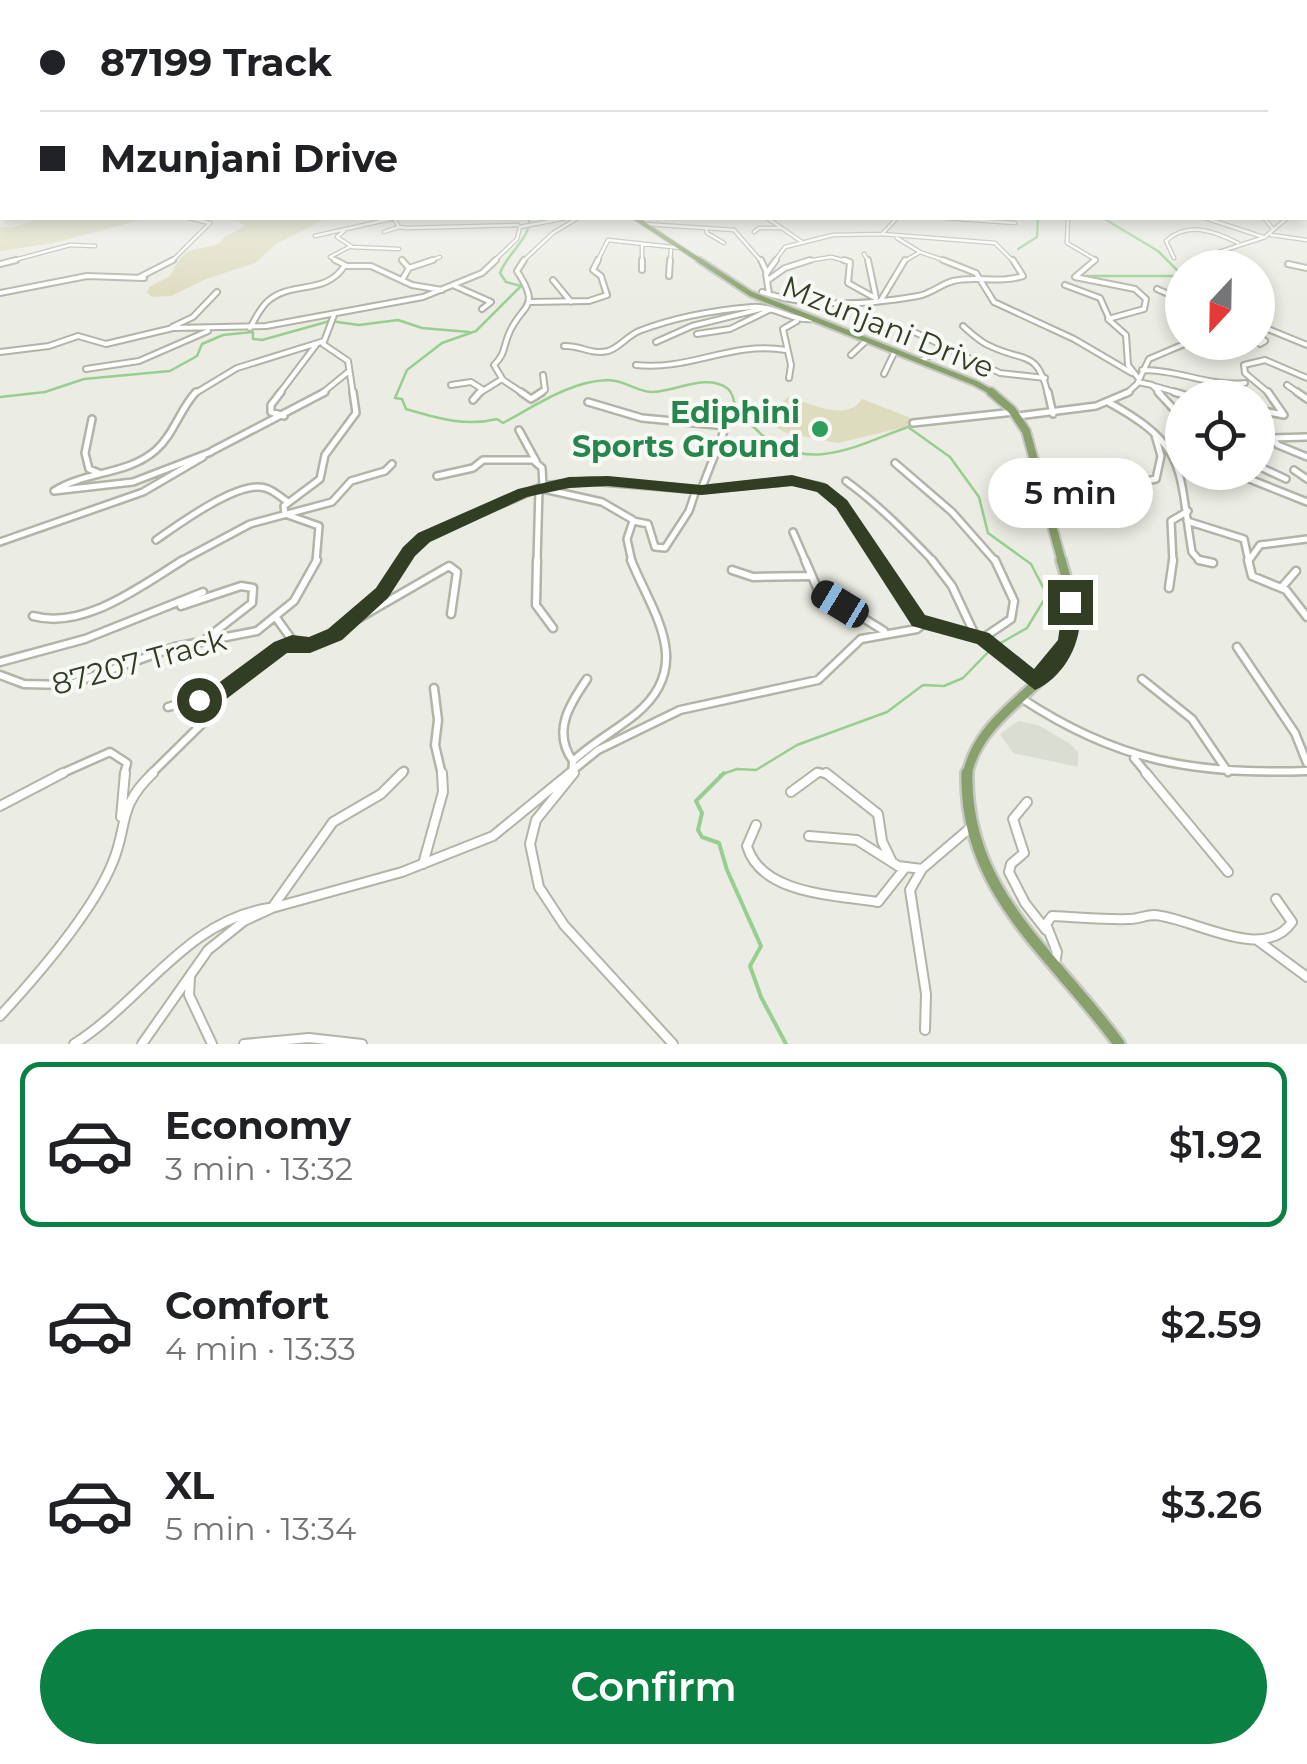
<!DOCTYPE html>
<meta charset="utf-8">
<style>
:root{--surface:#fff;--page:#f2f2f2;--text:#202124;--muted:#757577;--line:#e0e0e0;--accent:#0b8043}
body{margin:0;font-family:Montserrat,sans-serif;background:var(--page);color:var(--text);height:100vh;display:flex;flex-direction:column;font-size:38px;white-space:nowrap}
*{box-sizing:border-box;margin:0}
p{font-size:32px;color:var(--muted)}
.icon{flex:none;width:55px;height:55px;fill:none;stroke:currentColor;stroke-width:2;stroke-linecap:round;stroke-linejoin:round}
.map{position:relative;height:1044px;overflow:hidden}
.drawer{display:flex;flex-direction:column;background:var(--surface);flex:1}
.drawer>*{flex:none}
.hud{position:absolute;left:0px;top:0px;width:1308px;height:220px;box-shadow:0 5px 15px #0003;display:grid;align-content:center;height:220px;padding:0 40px;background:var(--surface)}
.needle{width:65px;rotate:202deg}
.buttons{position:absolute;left:1165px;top:250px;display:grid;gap:20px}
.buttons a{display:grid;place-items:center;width:110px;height:110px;border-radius:50%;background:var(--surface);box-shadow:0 5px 15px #0003;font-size:50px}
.end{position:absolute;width:45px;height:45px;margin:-22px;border:12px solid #323e24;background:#fff;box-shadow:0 0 0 5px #fff}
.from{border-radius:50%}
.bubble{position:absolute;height:70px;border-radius:35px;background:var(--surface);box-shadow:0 5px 15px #0003;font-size:32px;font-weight:600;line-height:70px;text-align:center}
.car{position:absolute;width:30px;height:60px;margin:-30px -15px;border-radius:12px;box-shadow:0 0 8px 2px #0007;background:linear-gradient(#222 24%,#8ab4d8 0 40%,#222 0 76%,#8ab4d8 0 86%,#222 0)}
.hud b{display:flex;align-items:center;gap:35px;height:95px;font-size:38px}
.hud b+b{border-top:2px solid var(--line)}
.hud i{width:25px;height:25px;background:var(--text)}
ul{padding:18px 0 0;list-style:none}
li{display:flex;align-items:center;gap:30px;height:165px;margin:0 20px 15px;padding:0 20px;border:5px solid transparent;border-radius:20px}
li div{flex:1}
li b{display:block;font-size:38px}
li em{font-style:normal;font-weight:600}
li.selected{border-color:var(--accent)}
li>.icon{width:90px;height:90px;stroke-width:1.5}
.button{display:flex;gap:20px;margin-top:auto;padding:20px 40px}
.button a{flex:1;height:115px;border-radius:60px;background:var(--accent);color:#fff;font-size:40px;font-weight:600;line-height:115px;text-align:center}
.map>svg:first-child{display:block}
</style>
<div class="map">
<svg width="1307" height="1044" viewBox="0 0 1307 1044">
<rect width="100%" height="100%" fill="#ebede4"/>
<path fill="#daddd2" d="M1018 721 1038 725 1069 743 1078 752V767L1013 753 1000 734Z"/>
<path fill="#dddcbf" d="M42 218H149L53 243 0 251V227L11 228Z
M234 218H327L276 244 255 263 206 279 171 296 152 297 147 293 149 287 170 276C184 247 188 252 219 244L224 237 245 226Z
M788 397C811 403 846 423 862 399L911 418 913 425 838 443 786 433 764 421Z"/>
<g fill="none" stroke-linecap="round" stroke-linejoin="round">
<path stroke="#98ce90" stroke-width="2.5" d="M529 218C531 239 507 253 500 273L506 282 521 286 476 331 442 343 407 370 395 398 402 399 406 409C437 418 465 427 497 419L503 423C535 406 570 381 608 380 624 380 638 392 652 392 675 392 705 373 727 388 734 393 733 401 736 408 740 415 755 428 762 435 810 477 868 440 908 427L950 457 979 497 988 533 1031 564 1047 595 1027 628 992 648 963 678 944 686 923 685 887 712 797 745 756 770 737 769 720 775
M1103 218 1158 251 1182 275
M1018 249 1037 237 1038 218
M1087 276H1180
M0 397 45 392 84 379 170 371 197 356 202 344 223 335 253 332V339L262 340 330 321 359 325 398 320 422 328 469 332"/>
<path stroke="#98ce90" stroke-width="4" d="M724 773 696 801 702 813 698 830 702 837 719 843 727 870 761 946 750 966 761 997 786 1044"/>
<defs>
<path id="minor-far4" d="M394 218 399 227 407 228 518 225
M767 218 802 242
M945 218 1015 223
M1068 218 1067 243 1096 260 1093 262
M1205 218 1263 237
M1264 218 1273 229
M645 224 734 230 762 262
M706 228 707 233 724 243
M384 232 399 227
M754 232 759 228H781
M882 234 995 243 1014 262
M1271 235 1307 240
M315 236 395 218
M897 238 920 252
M642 244V262
M352 247 399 249
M864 254 869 262
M1174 258 1166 241C1188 221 1214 231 1238 243
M401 259 404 262
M7 262 70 245 95 246
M171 262 210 223 189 218
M340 262 330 257 351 246 337 237 344 231
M426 262 440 257
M493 262 517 239 520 227 566 218
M522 262 553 233 578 218
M597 262 608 240 681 248
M670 262 671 250
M774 262 785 247 833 235 882 234 897 218
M801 262 831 257 850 262
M903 262 920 252 949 262
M1217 262 1215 258 1219 252 1265 237 1287 218"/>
<path id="minor-far3" d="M402 260 409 268
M642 260V270
M761 260 767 273
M844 260 850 262 848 283 875 298
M868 260 876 298
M943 260 976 273 994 302 1074 339 1132 373
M1095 260 1075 277 1135 289 1146 299 1144 309 1108 319 1126 335 1128 365 1139 379
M1216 260 1221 268
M0 264 16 260
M1288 264 1307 268
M345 266H371L412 285 442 290
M1203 268 1210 262 1217 265
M669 276 670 260
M140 277 173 260
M402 280 409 268 433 260
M553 280 571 302
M768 280 785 268 810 260
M1065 285 1100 298 1109 318
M455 286 491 302 482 309
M1157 289 1182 300
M762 292C809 308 869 305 918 296 931 294 941 284 953 281 976 275 999 284 1023 276L1013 260
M0 293 87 276 144 278
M769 294 766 274 776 260
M881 300 905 260
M530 302 589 301 607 295 601 276 593 270 598 260
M334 315 323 344 348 361 353 394
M1258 325 1307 345
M963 326C971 333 980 342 990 346 1025 363 1037 349 1048 394
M172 327 193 317 217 292
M250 328C255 319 260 308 268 301 292 280 326 296 345 265L335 260
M912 331 1000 373 1045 378
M697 334 730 329 769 310
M1258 336 1265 341 1260 344
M656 342 692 326 765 308
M564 346C581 345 590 355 608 351 619 348 627 336 639 331 673 318 716 310 752 307 773 305 791 321 812 319
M0 352 49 346 78 336 106 344 173 328 266 326 423 297 482 273 496 260
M851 355 867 340
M921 361 943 347
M636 365C690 371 731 341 786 350
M86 369 139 361 208 331
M1142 370C1177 369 1210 387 1245 383
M884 374 895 351
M789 378 791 365 783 329 797 321
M1138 382 1152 385 1161 394
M451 385 471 382 482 389
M1287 385 1300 394
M1154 386 1182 394
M194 394 237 368 324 341
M279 394 316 345
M321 394 348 372
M478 394 502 379
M524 394 503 380 494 365C505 354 503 349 508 336 520 303 543 311 517 271L524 260
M538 394 545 390 543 375
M1126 394 1137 384 1149 359 1189 342
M1270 394 1245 373 1244 365 1265 360 1307 378"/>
<path id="minor-far2" d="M196 392C180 409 174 434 156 450 128 475 85 471 54 491L133 482 211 452
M281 392 271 405V412L284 416
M521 392 531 399 542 392
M1048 392 1053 414
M1158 392 1182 418
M1174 392 1194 398
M1297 392 1307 399
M473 400 480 392
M588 402 642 418 726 426 701 490
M1108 402C1189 446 1178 469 1192 552L1199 560 1210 562
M1258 410 1284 415 1268 392
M1018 416 1096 406 1129 392
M92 419 85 453 89 469 99 473
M913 423 1014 412
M1258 424 1278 445 1307 457
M519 430 536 461
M1272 438 1307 437
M212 451 325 392
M895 463 952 512 996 562
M1258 466 1286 479
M1294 470 1307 479
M1232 472 1307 502
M437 476 473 468 483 460H533L542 468 543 486
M846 481C879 505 906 533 934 562
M1129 496 1136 483 1156 479 1161 456 1155 435
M1187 521 1244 539 1249 562
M793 532 806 562
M156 540C179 524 231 486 259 487 270 487 279 496 288 502
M0 542 143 492 203 457
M1250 559 1260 545 1307 539
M179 562 250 524 332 502 351 481 385 471 392 464
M316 562 319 526 285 514 284 506 320 479 325 455 356 413 353 392
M403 562 413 547 431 534 543 486 590 481 701 490 792 481 822 487 841 504 880 562
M537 562 539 488 602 502 633 520
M632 562 627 539 633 521 648 524 655 547 665 548 689 511 696 490
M1173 562 1171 521 1188 511"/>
<path id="minor-far1" d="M537 560 536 605 553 628
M805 560 818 590 884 631
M878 560 923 624
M932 560 952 586 975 635
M1199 560 1213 563
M1248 560 1252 576 1286 590 1307 617
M732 570 753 577 809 576
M1282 587 1296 571
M1169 588 1173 560
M181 606 241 586 253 588 252 603 207 638
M33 616C84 630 141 586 183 560
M359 618 449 566 457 572 451 614
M277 619 295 644C343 647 380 595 404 560
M983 638 1011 619 1014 601 995 560
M1237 647 1295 733 1307 763
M0 662 85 639 203 592
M0 675 24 684 68 685 175 647 257 631 294 601 317 560
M1142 679 1192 719 1228 772
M434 688 438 720 435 745 442 775
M1021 698C1116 761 1194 775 1307 771
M168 707 221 692
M1134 758 1148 775
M573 761C552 732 569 705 587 679
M58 775 110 752 127 763 124 775
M150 775 216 710 224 690 264 658 292 643
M400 775 404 771
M567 775 598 750 680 710 818 680 861 639 917 629 923 624 983 638 1035 681
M572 775 573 761C592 743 615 731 636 714 695 665 653 614 631 560
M814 775 818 772 829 775"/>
<path id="minor" d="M574 773 536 820 530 844 539 887 564 925 673 1044
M826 773 878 814 882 841 892 862
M1146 773 1228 872
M791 792 817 773
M1027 802 1013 819 1024 853 1011 864 1009 872 1025 903 1046 930
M0 806 63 773
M121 817 125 773
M756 825 747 846C761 895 836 895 878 902L905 868
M809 836 857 840 898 866 922 869
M423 864 443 792 442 773
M274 905 333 822 381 794 402 773
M1257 940 1307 977
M1055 963 1057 952 1046 924 1052 916C1078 917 1105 920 1130 919 1138 919 1146 915 1154 915 1191 917 1264 964 1292 922L1276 899
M190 977 189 995 212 1044
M0 1016C36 977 92 912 112 864 129 825 116 808 153 773
M925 1030 926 994 910 890 922 869 970 828
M74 1044C141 1002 187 920 269 908
M142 1044 208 950 244 921 272 908 402 872 493 836 570 773
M244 1044 309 1038 362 1044"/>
<path id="major-far4" d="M635 218 702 262"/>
<path id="major-far3" d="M699 260 751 294 975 383 995 394"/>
<path id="major-far2" d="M991 392 1012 410 1026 431 1062 562"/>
<path id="major-far1" d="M967 775C981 705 1067 685 1072 622 1074 602 1067 580 1061 560"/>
<path id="major" d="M967 773C964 893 1055 955 1119 1044"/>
</defs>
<use href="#minor-far4" stroke="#b0b5a7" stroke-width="5"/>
<use href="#minor-far3" stroke="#b0b5a7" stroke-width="8"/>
<use href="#minor-far2" stroke="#b0b5a7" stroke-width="10"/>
<use href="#minor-far1" stroke="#b0b5a7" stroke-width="11"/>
<use href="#minor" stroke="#b0b5a7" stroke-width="12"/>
<use href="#major-far4" stroke="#c6c9c2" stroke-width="6"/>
<use href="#major-far3" stroke="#c6c9c2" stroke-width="9"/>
<use href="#major-far2" stroke="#c6c9c2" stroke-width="12"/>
<use href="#major-far1" stroke="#c6c9c2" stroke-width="14"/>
<use href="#major" stroke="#c6c9c2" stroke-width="16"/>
<use href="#minor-far4" stroke="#fff" stroke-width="2.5"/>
<use href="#minor-far3" stroke="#fff" stroke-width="4"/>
<use href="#minor-far2" stroke="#fff" stroke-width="5"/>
<use href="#minor-far1" stroke="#fff" stroke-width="6"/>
<use href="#minor" stroke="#fff" stroke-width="8"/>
<use href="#major-far4" stroke="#88a06b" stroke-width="4"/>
<use href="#major-far3" stroke="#88a06b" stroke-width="5"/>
<use href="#major-far2" stroke="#88a06b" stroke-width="8"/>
<use href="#major-far1" stroke="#88a06b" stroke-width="9"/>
<use href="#major" stroke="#88a06b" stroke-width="11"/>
</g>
<linearGradient id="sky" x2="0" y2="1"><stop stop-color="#88bec5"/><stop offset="0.52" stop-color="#f6f7f3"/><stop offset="1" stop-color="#f6f7f3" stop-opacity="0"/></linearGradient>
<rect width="1307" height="303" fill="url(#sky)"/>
<path fill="#323e24" d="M792 475 827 484 847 500 925 615 989 633 1034 669 1058 640 1064 597H1076C1089 630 1068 676 1035 690L977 644 912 626 836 508 817 492 792 486 701 495 608 486 569 488 527 497 430 542 415 556 388 598 342 640 310 653H287L225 700 199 709 189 700 192 693 213 687 274 642 292 635 309 637 328 629 376 588 403 547 418 533 518 489 569 477 608 476 701 485Z"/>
<circle fill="#2e9e5b" stroke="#f8f9f5" stroke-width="4" cx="820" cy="429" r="10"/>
<g text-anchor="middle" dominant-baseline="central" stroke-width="8" stroke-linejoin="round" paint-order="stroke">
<g font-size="30" fill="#323e24" stroke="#f8f9f5">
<text transform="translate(888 327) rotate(22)">Mzunjani Drive</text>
<text transform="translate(139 662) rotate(-15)">87207 Track</text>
</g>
<g font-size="30" font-weight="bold" fill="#27864d" stroke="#f8f9f5" text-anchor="end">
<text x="800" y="412">Ediphini<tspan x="800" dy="34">Sports Ground</tspan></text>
</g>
</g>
</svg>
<div class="buttons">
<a><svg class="needle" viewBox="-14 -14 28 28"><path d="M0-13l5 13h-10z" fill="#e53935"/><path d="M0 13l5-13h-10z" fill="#757577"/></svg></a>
<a><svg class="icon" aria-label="locate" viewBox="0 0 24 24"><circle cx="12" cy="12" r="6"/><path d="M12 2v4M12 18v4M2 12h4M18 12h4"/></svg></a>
</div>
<i class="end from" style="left:199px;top:700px"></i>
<i class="end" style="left:1070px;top:602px"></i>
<div class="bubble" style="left:988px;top:458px;width:165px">5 min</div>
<i class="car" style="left:840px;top:604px;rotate:301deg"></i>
<div class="hud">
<b><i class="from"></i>87199 Track</b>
<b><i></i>Mzunjani Drive</b>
</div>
</div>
<section class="drawer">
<ul>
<li class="selected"><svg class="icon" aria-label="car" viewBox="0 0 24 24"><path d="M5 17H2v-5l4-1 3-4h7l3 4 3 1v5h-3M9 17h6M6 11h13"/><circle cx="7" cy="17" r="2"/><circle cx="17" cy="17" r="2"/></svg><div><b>Economy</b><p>3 min · 13:32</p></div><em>$1.92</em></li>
<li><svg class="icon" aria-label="car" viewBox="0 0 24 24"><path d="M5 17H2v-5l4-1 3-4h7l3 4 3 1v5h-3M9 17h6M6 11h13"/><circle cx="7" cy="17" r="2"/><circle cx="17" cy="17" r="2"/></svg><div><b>Comfort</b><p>4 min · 13:33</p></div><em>$2.59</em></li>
<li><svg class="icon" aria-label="car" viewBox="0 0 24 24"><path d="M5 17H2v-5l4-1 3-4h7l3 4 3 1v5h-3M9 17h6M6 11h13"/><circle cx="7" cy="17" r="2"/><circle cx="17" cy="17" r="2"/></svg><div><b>XL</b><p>5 min · 13:34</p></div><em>$3.26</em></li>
</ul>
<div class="button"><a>Confirm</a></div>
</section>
